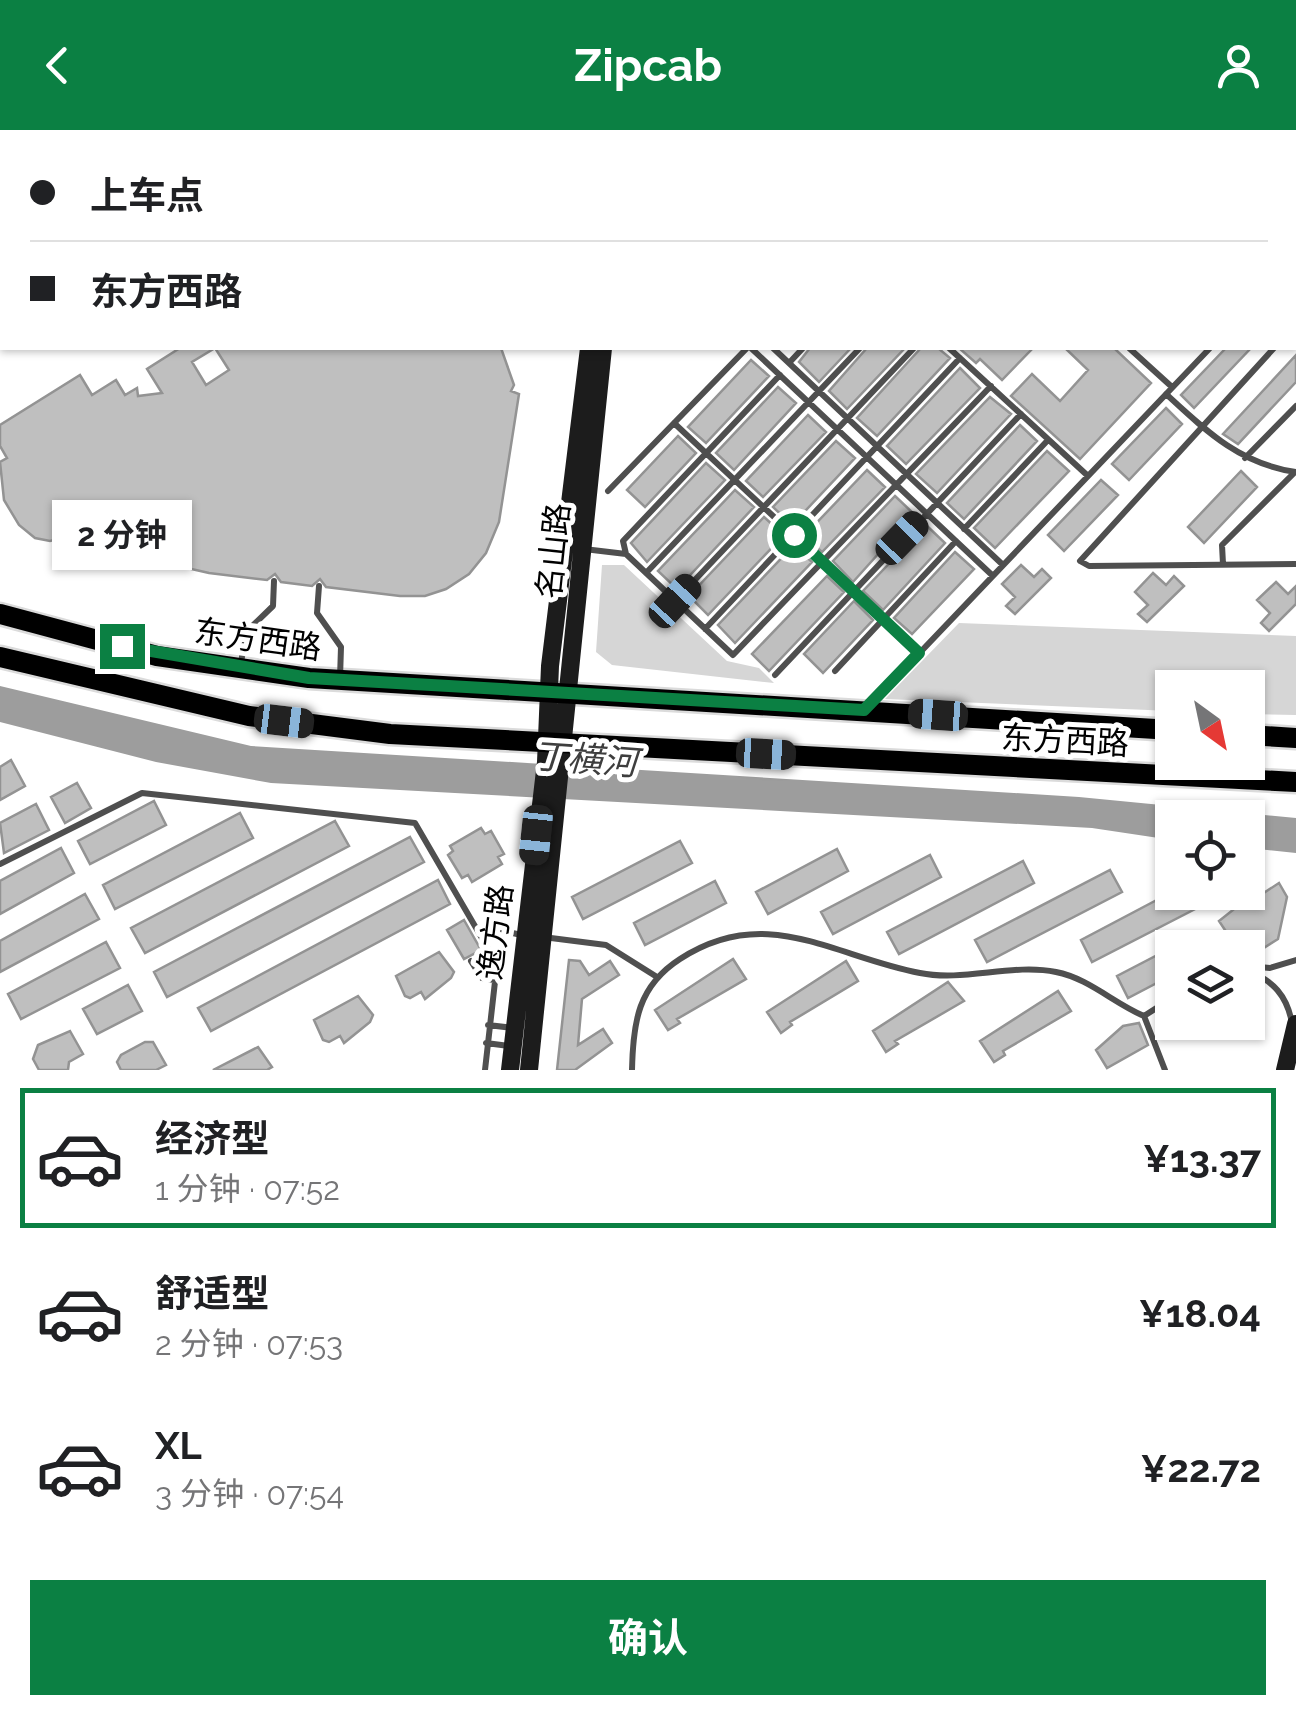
<!DOCTYPE html>
<html lang="zh">
<meta charset="utf-8">
<style>
:root{--surface:#fff;--page:#f6f6f6;--text:#202124;--muted:#757577;--line:#e0e0e0;--accent:#0b8043}
body{margin:0;font-family:Raleway,"Noto Sans SC",sans-serif;background:var(--page);color:var(--text);height:100vh;display:flex;flex-direction:column;font-size:38px;white-space:nowrap}
*{box-sizing:border-box;margin:0}
p{font-size:32px;color:var(--muted)}
.icon{flex:none;width:55px;height:55px;fill:none;stroke:currentColor;stroke-width:2;stroke-linecap:round;stroke-linejoin:round}
.map{position:relative;height:940px;overflow:hidden}
.drawer{display:flex;flex-direction:column;background:var(--surface);flex:1}
.drawer>*{flex:none}
.banner{position:absolute;left:0px;top:0px;width:1298px;height:220px;box-shadow:0 2px 8px #0004;display:grid;align-content:center;height:220px;padding:0 30px;background:var(--surface)}
.needle{width:65px;rotate:147deg}
.buttons{position:absolute;left:1155px;top:540px;display:grid;gap:20px}
.buttons a{display:grid;place-items:center;width:110px;height:110px;border-radius:0px;background:var(--surface);box-shadow:0 2px 8px #0004;font-size:50px}
.end{position:absolute;width:45px;height:45px;margin:-22px;border:12px solid #0b8043;background:#fff;box-shadow:0 0 0 5px #fff}
.from{border-radius:50%}
.bubble{position:absolute;height:70px;border-radius:0px;background:var(--surface);box-shadow:0 2px 8px #0004;font-size:32px;font-weight:700;line-height:70px;text-align:center}
.car{position:absolute;width:30px;height:60px;margin:-30px -15px;border-radius:12px;box-shadow:0 0 8px 2px #0007;background:linear-gradient(#222 24%,#8ab4d8 0 40%,#222 0 76%,#8ab4d8 0 86%,#222 0)}
.banner b{display:flex;align-items:center;gap:35px;height:95px;font-size:38px}
.banner b+b{border-top:2px solid var(--line)}
.banner i{width:25px;height:25px;background:var(--text)}
ul{padding:18px 0 0;list-style:none}
li{display:flex;align-items:center;gap:30px;height:140px;margin:0 20px 15px;padding:0 10px;border:5px solid transparent;border-radius:0px}
li div{flex:1}
li b{display:block;font-size:38px}
li em{font-style:normal;font-weight:700}
li.active{border-color:var(--accent)}
li>.icon{width:90px;height:90px;stroke-width:1.5}
.button{display:flex;gap:20px;margin-top:auto;padding:20px 30px}
.button a{flex:1;height:115px;border-radius:0px;background:var(--accent);color:#fff;font-size:40px;font-weight:700;line-height:115px;text-align:center}
header{display:flex;justify-content:space-between;align-items:center;height:130px;padding:0 30px;background:var(--accent);color:#fff;font-size:45px;font-weight:700}
.map>svg:first-child{display:block}
</style>
<header><svg class="icon" aria-label="back" viewBox="0 0 24 24"><path d="M15 5l-7 7 7 7"/></svg>Zipcab<svg class="icon" aria-label="person" viewBox="0 0 24 24"><circle cx="12" cy="8" r="4"/><path d="M4 21q1-7 8-7t8 7"/></svg></header>
<div class="map">
<svg width="1296" height="940" viewBox="0 0 1296 940">
<rect width="100%" height="100%" fill="#fff"/>
<path fill="#d6d6d6" d="M602 435H624L727 531 759 538 774 553 612 535 596 522Z
M959 493 1296 506V585L1248 584V558H1172V581L885 569Z"/>
<path fill="#9d9d9d" d="M0 556 251 616 1079 667 1296 688V723L1248 718V688H1172V710L1092 698 271 653 156 632 0 592Z"/>
<path fill="#bfbfbf" stroke="#939393" stroke-width="2.5" d="M180 218H215L192 232 206 255 229 240 215 218H501L514 255 511 261 519 264 499 392 486 423 469 444 446 459 425 466H400L326 457 320 449 312 456 281 452 275 444 267 450 209 443 152 430 82 403 50 411 35 408 19 395 4 370 0 332 7 328 0 316V295L80 245 92 265 116 250 125 265 137 258 138 266 162 263 147 239Z
M810 218H851L819 252 799 232Z
M867 218H905L847 279 829 261Z
M921 218H938L950 228 877 306 857 288Z
M959 218H1033L1002 250 980 229 976 233Z
M1065 218H1114L1151 253 1080 329 1011 266 1032 244 1060 271 1088 240Z
M1226 218H1251L1194 278 1181 265Z
M1296 225V252L1238 314 1223 304Z
M751 230 769 246 706 313 688 297Z
M960 238 980 258 906 334 887 316Z
M778 257 796 273 734 340 716 323Z
M990 267 1011 284 937 363 916 344Z
M1166 278 1182 294 1129 350 1112 334Z
M808 285 826 302 763 367 746 351Z
M1020 295 1037 311 964 389 947 373Z
M678 306 696 323 645 377 627 360Z
M836 311 855 328 792 395 773 377Z
M1047 321 1069 341 995 418 974 398Z
M706 333 725 350 647 432 631 413Z
M867 340 885 357 822 422 804 406Z
M1241 341 1257 357 1204 413 1188 397Z
M1101 350 1118 365 1064 421 1048 405Z
M735 360 754 377 677 459 658 441Z
M895 366 914 384 853 452 833 431Z
M764 387 784 405 708 485 689 466Z
M926 395 945 413 883 480 863 461Z
M794 415 812 432 735 513 718 495Z
M955 422 974 439 912 504 894 488Z
M1021 435 1034 447 1042 439 1051 448 1015 484 1006 476 1015 467 1002 454Z
M1153 443 1166 455 1174 446 1184 456 1147 492 1138 484 1148 475 1135 462Z
M827 446 844 462 769 541 752 524Z
M1276 452 1288 464 1296 456V474L1269 501 1261 493 1270 483 1257 470Z
M854 471 873 490 823 543 804 524Z
M11 630 25 656 0 670V637Z
M77 653 91 678 65 693 51 667Z
M154 671 166 695 90 734 78 711Z
M36 674 49 700 4 723 0 693Z
M240 683 253 708 115 779 103 755Z
M335 691 349 716 145 823 131 798Z
M481 698 485 704 491 701 504 724 498 727 502 734 472 752 468 745 462 748 448 725 453 721 450 716Z
M410 707 424 732 167 867 154 842Z
M680 711 692 733 583 789 572 767Z
M61 718 74 743 0 784V751Z
M837 719 848 741 768 784 756 762Z
M930 725 941 747 833 804 821 782Z
M1023 731 1034 753 899 824 887 802Z
M1110 740 1122 762 987 832 975 810Z
M438 750 450 774 211 901 198 878Z
M715 751 726 773 645 815 634 793Z
M1279 753 1287 767 1278 809 1248 828V818H1237L1219 791 1253 764 1256 768Z
M1172 762H1194L1201 776 1092 832 1081 810Z
M85 764 99 789 0 842V811Z
M464 790 481 820 464 829 447 800Z
M1198 804 1205 818H1172V845L1128 868 1117 846Z
M106 812 120 838 21 889 8 864Z
M439 822 454 842 451 848 425 869 421 862 410 868 405 866 396 846Z
M733 829 746 849 677 889 680 893 668 900 655 880Z
M569 830 580 831 589 845 610 831 619 845 582 869 578 915 603 899 612 913 575 940H557Z
M846 831 858 851 790 892 792 895 781 903 767 882Z
M948 852 964 871 895 911 898 914 886 922 873 901Z
M128 855 142 881 97 904 83 879Z
M1058 861 1071 881 1003 921 1005 925 994 932 980 911Z
M358 866 373 885 370 892 344 913 340 906 329 912 323 910 314 890Z
M1139 893 1148 915 1107 938 1096 920 1123 896Z
M70 901 83 924 69 932 68 940H39L33 929 38 915Z
M145 912H153L166 935 156 940H121L117 932 121 925Z
M258 917 272 937 267 940H213Z"/>
<g fill="none" stroke-linecap="round" stroke-linejoin="round">
<defs>
<path id="primary" d="M0 484 157 526 309 548 1172 600
M0 527 249 586 390 604 1296 652
M1248 605 1296 608"/>
</defs>
<use href="#primary" stroke="#dbdbdb" stroke-width="25"/>
<path stroke="#4f4f4f" stroke-width="6" d="M1132 0 1133 2
M512 2V0
M777 2 778 0
M894 2 897 0
M984 2 986 0
M1291 2 1292 0
M1295 26 1296 27
M1295 196 1296 194
M751 218 993 446
M773 218 1003 435
M949 218 1088 346
M1129 218 1172 257
M1274 218 1080 431 1089 436 1296 434
M789 233 803 218
M1166 264C1206 301 1240 334 1296 342
M674 293 919 523
M1245 328 1296 276
M608 361 747 218
M964 399 1048 310
M584 419 626 424 733 525 991 256
M626 424 623 411 780 245
M1223 434 1222 415 1294 343
M646 443 860 218
M319 456 317 483 341 517 340 548
M675 471 914 218
M705 499 960 228
M241 533 246 502 273 476 274 451
M835 541 956 411
M775 545 1021 284
M870 575 1210 218
M0 734 142 663 415 693 497 834 485 940
M486 769a11 11 0 1 1 22 0a11 11 0 1 1-22 0Z
M491 779 500 800 521 805
M543 807 606 815 657 847
M471 831 482 848 494 850
M1248 836 1270 838 1296 830
M1248 841C1273 850 1287 866 1292 893
M1144 886 1172 868
M488 895 513 898
M486 913 509 916
M632 940C633 892 638 856 680 829 766 773 832 826 920 843 964 852 1012 833 1056 842 1088 848 1115 874 1144 886L1165 940"/>
<path stroke="#1c1c1c" stroke-width="18" d="M370 0 396 2
M610 2 611 0
M624 2V0
M510 940 546 632 550 536 589 218
M529 940 603 218
M1285 940 1296 894"/>
<use href="#primary" stroke="#000" stroke-width="20"/>
</g>
<g fill="none" stroke-linecap="round" stroke-linejoin="round">
<path stroke="#0b8043" stroke-width="12" d="M122 516 309 548 864 580 919 523 794 405"/>
</g>
<g text-anchor="middle" dominant-baseline="central" stroke-width="10" stroke-linejoin="round" paint-order="stroke">
<g font-size="32" fill="#000" stroke="#fff">
<text transform="translate(553 421) rotate(-84)">名山路</text>
<text transform="translate(258 509) rotate(8)">东方西路</text>
<text transform="translate(1065 610) rotate(3)">东方西路</text>
<text transform="translate(495 802) rotate(-83)">逸方路</text>
</g>
<g font-size="35" font-style="italic" fill="#3e3e3e" stroke="#fff">
<text transform="translate(585 629) rotate(4)">丁横河</text>
</g>
</g>
</svg>
<div class="buttons">
<a><svg class="needle" viewBox="-14 -14 28 28"><path d="M0-13l5 13h-10z" fill="#e53935"/><path d="M0 13l5-13h-10z" fill="#757577"/></svg></a>
<a><svg class="icon" aria-label="locate" viewBox="0 0 24 24"><circle cx="12" cy="12" r="6"/><path d="M12 2v4M12 18v4M2 12h4M18 12h4"/></svg></a>
<a><svg class="icon" aria-label="layers" viewBox="0 0 24 24"><path d="M12 4l9 5-9 5-9-5zM3 14l9 5 9-5"/></svg></a>
</div>
<i class="end from" style="left:794px;top:405px"></i>
<i class="end" style="left:122px;top:516px"></i>
<div class="bubble" style="left:52px;top:370px;width:140px">2 分钟</div>
<i class="car" style="left:902px;top:408px;rotate:44deg"></i>
<i class="car" style="left:675px;top:471px;rotate:43deg"></i>
<i class="car" style="left:938px;top:585px;rotate:274deg"></i>
<i class="car" style="left:284px;top:591px;rotate:97deg"></i>
<i class="car" style="left:766px;top:624px;rotate:93deg"></i>
<i class="car" style="left:536px;top:705px;rotate:186deg"></i>
<div class="banner">
<b><i class="from"></i>上车点</b>
<b><i></i>东方西路</b>
</div>
</div>
<section class="drawer">
<ul>
<li class="active"><svg class="icon" aria-label="car" viewBox="0 0 24 24"><path d="M5 17H2v-5l4-1 3-4h7l3 4 3 1v5h-3M9 17h6M6 11h13"/><circle cx="7" cy="17" r="2"/><circle cx="17" cy="17" r="2"/></svg><div><b>经济型</b><p>1 分钟 · 07:52</p></div><em>¥13.37</em></li>
<li><svg class="icon" aria-label="car" viewBox="0 0 24 24"><path d="M5 17H2v-5l4-1 3-4h7l3 4 3 1v5h-3M9 17h6M6 11h13"/><circle cx="7" cy="17" r="2"/><circle cx="17" cy="17" r="2"/></svg><div><b>舒适型</b><p>2 分钟 · 07:53</p></div><em>¥18.04</em></li>
<li><svg class="icon" aria-label="car" viewBox="0 0 24 24"><path d="M5 17H2v-5l4-1 3-4h7l3 4 3 1v5h-3M9 17h6M6 11h13"/><circle cx="7" cy="17" r="2"/><circle cx="17" cy="17" r="2"/></svg><div><b>XL</b><p>3 分钟 · 07:54</p></div><em>¥22.72</em></li>
</ul>
<div class="button"><a>确认</a></div>
</section>
